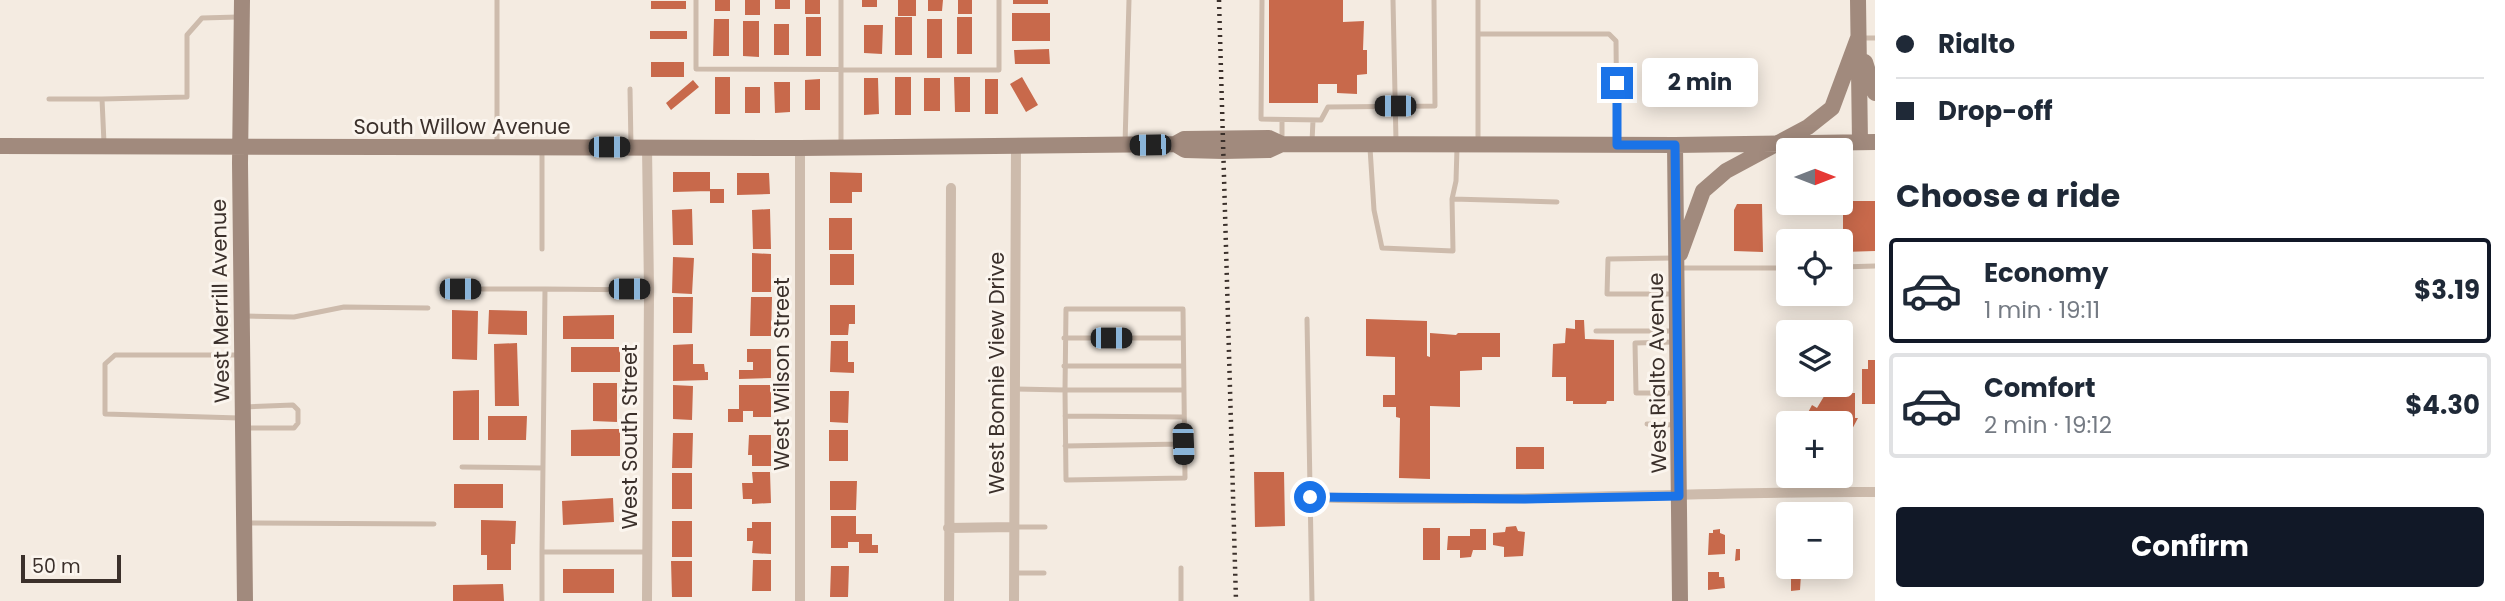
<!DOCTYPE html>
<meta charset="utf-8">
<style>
:root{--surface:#fff;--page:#f6f6f7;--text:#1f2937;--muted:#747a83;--line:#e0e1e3;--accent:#111827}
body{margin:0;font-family:Poppins,sans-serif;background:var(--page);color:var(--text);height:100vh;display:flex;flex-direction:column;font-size:26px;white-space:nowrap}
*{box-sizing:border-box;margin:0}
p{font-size:23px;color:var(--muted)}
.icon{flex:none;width:38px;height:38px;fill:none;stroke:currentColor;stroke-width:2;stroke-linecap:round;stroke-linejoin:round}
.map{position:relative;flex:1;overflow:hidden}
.side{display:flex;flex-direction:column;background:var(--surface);width:630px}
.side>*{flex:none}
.guide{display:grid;align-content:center;height:154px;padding:0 21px;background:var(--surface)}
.needle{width:46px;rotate:90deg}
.tools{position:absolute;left:1776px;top:138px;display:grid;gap:14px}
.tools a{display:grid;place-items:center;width:77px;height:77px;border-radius:7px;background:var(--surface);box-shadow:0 4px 18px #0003;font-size:35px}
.scale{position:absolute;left:21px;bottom:18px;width:100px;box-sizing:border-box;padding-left:7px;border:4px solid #3b302b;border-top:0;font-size:19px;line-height:24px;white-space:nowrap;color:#3b302b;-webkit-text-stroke:5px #fbf5ee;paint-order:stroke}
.end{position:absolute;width:32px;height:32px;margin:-16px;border:9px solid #1a73e8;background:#fff;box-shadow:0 0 0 4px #fff}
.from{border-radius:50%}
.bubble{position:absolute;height:49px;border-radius:7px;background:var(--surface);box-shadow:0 4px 18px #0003;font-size:23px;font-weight:700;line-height:49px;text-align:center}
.car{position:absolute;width:21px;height:42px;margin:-21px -10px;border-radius:9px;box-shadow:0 0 5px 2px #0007;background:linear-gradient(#222 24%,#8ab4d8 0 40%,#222 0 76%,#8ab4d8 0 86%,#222 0)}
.guide b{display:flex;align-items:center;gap:24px;height:66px;font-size:26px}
.guide b+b{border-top:2px solid var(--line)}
.guide i{width:18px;height:18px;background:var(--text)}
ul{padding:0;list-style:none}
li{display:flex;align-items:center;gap:21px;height:105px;margin:0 14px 10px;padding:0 7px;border:4px solid var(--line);border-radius:7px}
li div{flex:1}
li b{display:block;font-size:26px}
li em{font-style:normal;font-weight:700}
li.active{border-color:var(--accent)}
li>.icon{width:63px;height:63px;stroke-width:1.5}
h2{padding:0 21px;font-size:32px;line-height:84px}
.action{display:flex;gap:14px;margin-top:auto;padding:14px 21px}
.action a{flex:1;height:80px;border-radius:7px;background:var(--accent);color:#fff;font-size:28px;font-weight:700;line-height:80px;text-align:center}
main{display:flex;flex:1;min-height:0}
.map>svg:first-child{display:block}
</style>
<main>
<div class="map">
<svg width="1875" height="601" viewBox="0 0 1875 601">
<rect width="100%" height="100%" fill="#f4ebe1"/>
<path fill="#c8694b" d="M715 0H730V11H715Z
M745 0H760V15H745Z
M775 0H790V9H775Z
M805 0H820V14H805Z
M862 0H877V7H862Z
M898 0H916V16H898Z
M928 0H943L942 11H928Z
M958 0H972V14H958Z
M1013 0H1048V4H1013Z
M1269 0H1343V22L1364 21 1363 50H1367V74L1357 75V94L1337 93V84H1318V103H1269Z
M651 1H686V9H651Z
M1012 13H1050V41H1012Z
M806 17H821V56H806Z
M895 17H912V55H895Z
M957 17H972V54H957Z
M714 19H729V56H713Z
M927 19H942V58H927Z
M743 21H759V57L743 56Z
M774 24H789V55H774Z
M864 25H883L882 54 864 53Z
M650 31H687V39H650Z
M1049 49 1050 64H1015L1014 50Z
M651 62H684V77H651Z
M715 77H730V114H715Z
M895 77H911V115H895Z
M954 77H970V112H955Z
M1022 77 1038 105 1026 112 1010 84Z
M864 78H878L879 114 864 115Z
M924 78H940V111H924Z
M820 79V110H805V80Z
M985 79H998V114H985Z
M693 80 699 87 671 110 666 103Z
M774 82H790V112L775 113Z
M745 87H760V113H745Z
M673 172H710V191L673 192Z
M830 172 862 173V192H852V203H830Z
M737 173H769L770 194 737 195Z
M710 189H724V203H710Z
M1843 201H1875V251L1843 252Z
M1737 204H1762L1763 252 1734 251V210Z
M692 209 693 245H673L672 210Z
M770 209 771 249H753L752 210Z
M829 218H852V250H829Z
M752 253 771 254V292H752Z
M830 254H854V285H830Z
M673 257 694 258 692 294 672 293Z
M673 297H693L692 333H673Z
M751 297H772L771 336H750Z
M830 305H855V324H849L848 335H830Z
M452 310 478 311 477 360 452 359Z
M489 310 527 311V335L488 334Z
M614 315V339H563V316Z
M1366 319 1427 321V356L1430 357V333L1456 335 1458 333H1500V357H1482V370L1460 371V407L1430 406V479L1399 478 1400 418 1396 417V407H1383V395H1395V357L1366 356Z
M1575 320H1584L1585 339 1614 340V401H1607L1606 404H1573V401H1566V377H1552L1553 344 1565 343 1566 328 1575 329Z
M831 341H848V362H854V373L830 372Z
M517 343 519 406H495L494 344Z
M693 344V364H704L705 372H708V380L673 381V345Z
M571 347H620V372H571Z
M747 349H771V378L739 379V370H753V362H747Z
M1868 360H1875V404H1862V369H1868Z
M593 383H617V422L593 421Z
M673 385 693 386 692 420 673 419Z
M739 385H771V417H753V411H743V422H728V409H739Z
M479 390V440H453V391Z
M830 391H849L848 423 830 422Z
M1826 393H1855V418H1858L1841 450V424H1802L1812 405 1817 408Z
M488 416H527L526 440H488Z
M604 429H620V456H571V430Z
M829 430H848V461H829Z
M673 433H693L692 468H672Z
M749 435H771V466H752V455H748Z
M1516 447H1544V469H1516Z
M752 472H770L771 503 752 504V499H743L742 483H753Z
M1254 472H1284L1285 526 1255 527Z
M672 473H692V509H672Z
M830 481H857L856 510H830Z
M454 484H503V508H454Z
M613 498 614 522 563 525 562 501Z
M831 516H856V534H872V545H878V553H859V542H848V548H831Z
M481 520 516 521 515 544H511V570H487V555H481Z
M672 521H692V557H672Z
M752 522H771V554L752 553 753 541H747V528H752Z
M1516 526 1518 531 1525 532 1523 556 1504 557V547L1493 545V533L1505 532 1506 527Z
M1423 528H1440V560H1423Z
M1470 529H1486V550H1473L1471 557 1460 558V550H1447L1448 536H1470Z
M1720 529V533L1725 535V554L1708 555 1709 533H1713V530Z
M1736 549H1740V560L1735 561Z
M753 560H771V591H752Z
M671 561H692V597H672Z
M831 566H849L848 597H830Z
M563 569H614V593H563Z
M1708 572H1719V577H1724L1725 588 1708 590Z
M1791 574H1801L1800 590 1791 591Z
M503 584 504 601H453V585Z"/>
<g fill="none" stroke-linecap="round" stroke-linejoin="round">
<path stroke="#cdbbac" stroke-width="5" d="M497 0V144
M696 0V69L999 70V0
M1262 0 1261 119 1321 120 1328 107 1435 106 1434 0
M1393 0 1396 141
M1478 0V142
M1478 34H1609L1616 41 1617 141
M1861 38H1875
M630 89 631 147
M49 99H102
M1282 120V141
M1312 142 1313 120
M104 143 102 99 187 97V35L202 18 238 17
M841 144V0
M1125 144 1129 0
M1370 148 1374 210 1382 248 1453 251 1452 199 1557 202
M542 150V249
M1452 199 1456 181 1457 148
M1673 258 1608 259 1607 294H1675
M1841 267 1875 266
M1680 268H1788
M460 289H545
M244 316 294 317 344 307 428 308
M1307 319 1312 601
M1596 331H1674
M1064 338H1182
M1674 342 1635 343 1636 393H1676
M1064 366H1182
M1015 389 1065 390 1066 480 1185 478 1183 309H1066L1065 390H1183
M244 407 293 405 298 410V423L294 428H246
M1065 416 1183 417
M239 418 105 414V364L115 355H240
M1647 424 1675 425
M1065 446 1183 444
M462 467 543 468
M247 523 434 524
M1014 527H1045
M542 552V601
M648 552H542L545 289 649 290
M1014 573H1044
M1181 601V568"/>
<path stroke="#cdbbac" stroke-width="10" d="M647 147 649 290 647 601
M1310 497C1499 504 1687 491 1875 492
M948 528 1014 527
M800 601V148
M949 601 951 188
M1014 601 1016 146"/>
<path stroke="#a18a7d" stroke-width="16" d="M242 0 240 163 245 601
M1858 0 1860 142
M1865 62 1875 93
M1175 144 1184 139 1269 138 1282 144 1675 145 1875 142
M1675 145 1680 601
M0 146 800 148 1175 144 1185 150 1223 151 1269 150 1282 144
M1680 254 1703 191 1726 171 1808 127 1832 108 1858 38"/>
<path stroke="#3b302b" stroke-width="4.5" stroke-dasharray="2 5" stroke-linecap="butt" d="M1219 0 1236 601"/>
</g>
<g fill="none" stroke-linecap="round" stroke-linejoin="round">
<path stroke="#1a73e8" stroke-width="9" d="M1310 497 1525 499 1679 496 1675 145H1617V83"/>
</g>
<g text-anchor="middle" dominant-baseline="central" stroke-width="6" stroke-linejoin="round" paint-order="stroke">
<g font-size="21" fill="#3b302b" stroke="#fbf5ee">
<text x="462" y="126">South Willow Avenue</text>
<text transform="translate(220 301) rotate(-91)">West Merrill Avenue</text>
<text transform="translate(996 373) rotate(-90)">West Bonnie View Drive</text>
<text transform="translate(1657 373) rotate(-91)">West Rialto Avenue</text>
<text transform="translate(781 374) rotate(-90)">West Wilson Street</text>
<text transform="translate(629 437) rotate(-90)">West South Street</text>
</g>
</g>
</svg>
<div class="tools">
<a><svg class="needle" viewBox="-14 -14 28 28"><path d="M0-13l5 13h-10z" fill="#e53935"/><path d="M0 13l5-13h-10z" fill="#747a83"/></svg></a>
<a><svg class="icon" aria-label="locate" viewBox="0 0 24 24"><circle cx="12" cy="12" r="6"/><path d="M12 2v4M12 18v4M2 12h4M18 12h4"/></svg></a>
<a><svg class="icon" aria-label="layers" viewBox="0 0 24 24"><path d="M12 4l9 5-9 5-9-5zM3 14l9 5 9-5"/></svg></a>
<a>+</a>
<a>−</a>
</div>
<div class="scale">50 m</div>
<i class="end from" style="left:1310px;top:497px"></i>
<i class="end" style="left:1617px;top:83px"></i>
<div class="bubble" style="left:1642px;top:58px;width:116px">2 min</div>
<i class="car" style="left:1395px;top:106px;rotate:270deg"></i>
<i class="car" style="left:1150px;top:145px;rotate:269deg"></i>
<i class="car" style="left:609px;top:147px;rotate:90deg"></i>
<i class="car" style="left:460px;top:289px;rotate:90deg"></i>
<i class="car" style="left:629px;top:289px;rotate:90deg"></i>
<i class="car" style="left:1111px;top:338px;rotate:90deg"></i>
<i class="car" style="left:1183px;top:444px;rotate:178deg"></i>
</div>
<section class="side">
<div class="guide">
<b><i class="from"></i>Rialto</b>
<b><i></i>Drop-off</b>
</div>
<h2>Choose a ride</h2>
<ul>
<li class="active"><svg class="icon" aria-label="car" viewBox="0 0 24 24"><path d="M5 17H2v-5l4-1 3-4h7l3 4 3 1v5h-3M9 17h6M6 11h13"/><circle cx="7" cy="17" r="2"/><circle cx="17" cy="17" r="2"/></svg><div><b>Economy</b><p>1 min · 19:11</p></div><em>$3.19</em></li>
<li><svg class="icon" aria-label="car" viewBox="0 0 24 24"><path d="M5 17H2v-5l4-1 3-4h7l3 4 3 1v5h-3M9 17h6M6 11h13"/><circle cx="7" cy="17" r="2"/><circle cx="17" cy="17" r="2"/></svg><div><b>Comfort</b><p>2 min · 19:12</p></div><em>$4.30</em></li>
</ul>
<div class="action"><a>Confirm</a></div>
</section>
</main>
